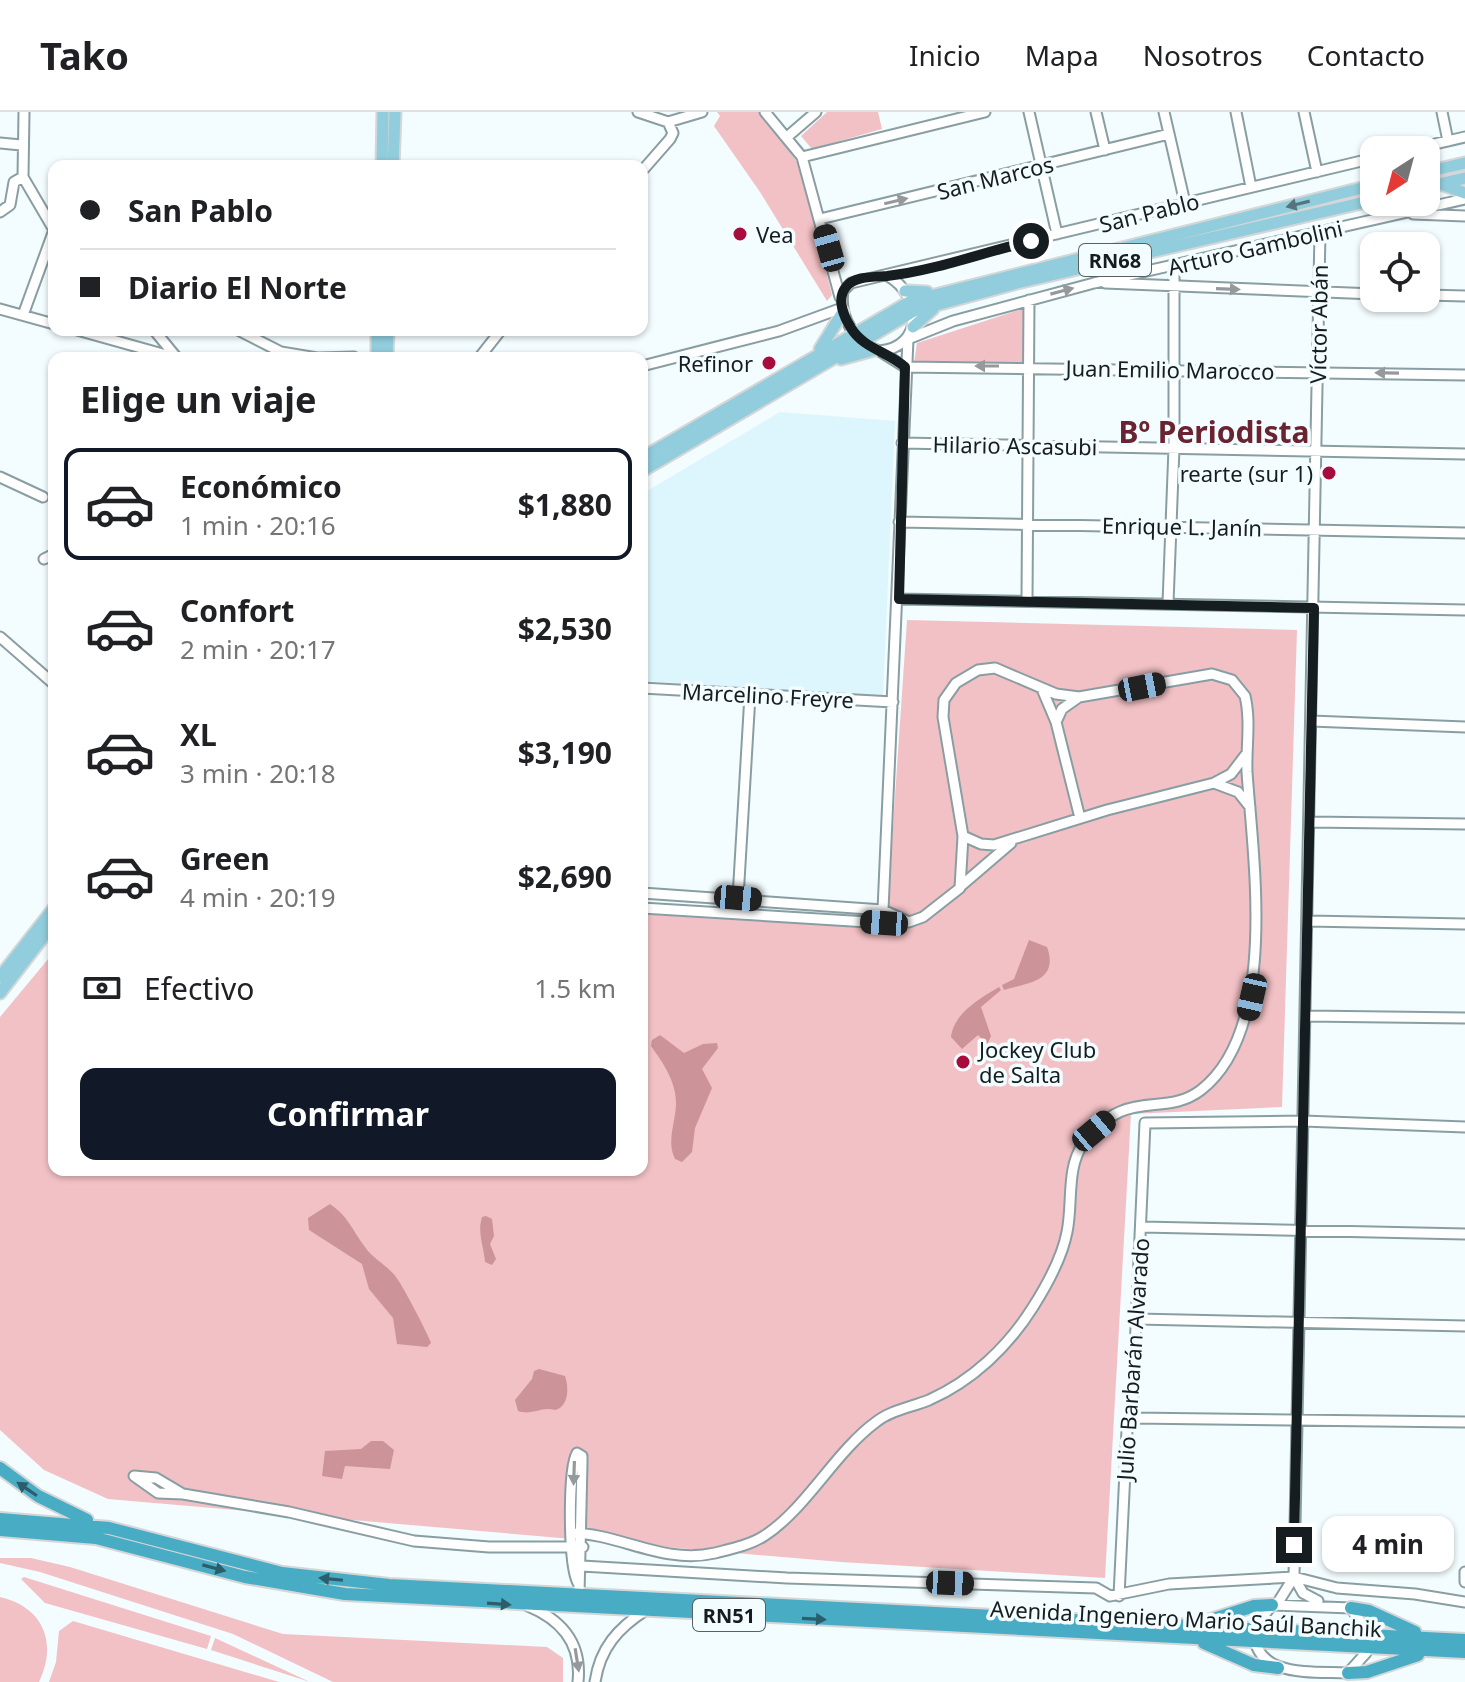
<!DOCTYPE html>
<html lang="es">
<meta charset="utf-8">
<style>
:root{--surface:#fff;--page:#f2f2f2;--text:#202124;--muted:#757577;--line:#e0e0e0;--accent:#111827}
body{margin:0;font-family:"Noto Sans",sans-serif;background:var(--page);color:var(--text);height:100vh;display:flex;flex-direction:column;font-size:30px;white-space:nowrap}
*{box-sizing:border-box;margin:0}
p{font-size:26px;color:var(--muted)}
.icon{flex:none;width:44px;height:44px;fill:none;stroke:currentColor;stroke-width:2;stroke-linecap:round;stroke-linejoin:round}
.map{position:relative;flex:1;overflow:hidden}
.panel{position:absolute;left:48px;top:240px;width:600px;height:824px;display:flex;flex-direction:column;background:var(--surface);border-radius:16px;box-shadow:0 2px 6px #0004}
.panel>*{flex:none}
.hud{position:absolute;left:48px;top:48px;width:600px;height:176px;border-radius:16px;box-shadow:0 2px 6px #0004;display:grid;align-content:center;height:176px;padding:0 32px;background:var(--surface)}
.needle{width:52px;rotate:216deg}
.controls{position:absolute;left:1360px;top:24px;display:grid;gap:16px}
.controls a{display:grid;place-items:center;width:80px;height:80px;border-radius:16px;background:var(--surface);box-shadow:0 2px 6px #0004;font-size:40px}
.end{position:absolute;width:36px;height:36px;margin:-18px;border:10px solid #161d20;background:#fff;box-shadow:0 0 0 4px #fff}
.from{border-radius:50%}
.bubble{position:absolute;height:56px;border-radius:16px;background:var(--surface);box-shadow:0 2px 6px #0004;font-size:26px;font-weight:700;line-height:56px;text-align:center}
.car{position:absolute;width:24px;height:48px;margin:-24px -12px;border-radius:10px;box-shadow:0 0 6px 2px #0007;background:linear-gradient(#222 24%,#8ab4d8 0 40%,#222 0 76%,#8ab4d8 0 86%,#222 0)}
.hud b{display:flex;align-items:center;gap:28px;height:76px;font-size:30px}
.hud b+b{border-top:2px solid var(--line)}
.hud i{width:20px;height:20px;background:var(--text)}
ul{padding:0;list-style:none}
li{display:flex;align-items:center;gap:24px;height:112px;margin:0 16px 12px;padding:0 16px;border:4px solid transparent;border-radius:16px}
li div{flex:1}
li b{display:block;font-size:30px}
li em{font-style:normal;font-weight:700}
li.on{border-color:var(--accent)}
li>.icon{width:72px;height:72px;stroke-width:1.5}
h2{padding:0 32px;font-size:36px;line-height:96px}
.pay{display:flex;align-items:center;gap:20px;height:88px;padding:0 32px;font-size:30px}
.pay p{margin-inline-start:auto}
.cta{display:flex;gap:16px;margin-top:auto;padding:16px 32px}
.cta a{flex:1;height:92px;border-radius:16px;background:var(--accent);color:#fff;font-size:32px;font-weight:700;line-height:92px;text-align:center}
header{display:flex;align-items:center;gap:48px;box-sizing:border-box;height:112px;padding:0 40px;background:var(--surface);border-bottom:2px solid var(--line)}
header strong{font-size:38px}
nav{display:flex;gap:44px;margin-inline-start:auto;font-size:28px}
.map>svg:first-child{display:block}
</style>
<header>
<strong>Tako</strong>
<nav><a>Inicio</a><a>Mapa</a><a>Nosotros</a><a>Contacto</a></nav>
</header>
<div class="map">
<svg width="1465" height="1570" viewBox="0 0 1465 1570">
<rect width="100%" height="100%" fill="#f3fcfe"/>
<path fill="#ddf6fd" d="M780 300 895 309 883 584 642 569V382Z"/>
<path fill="#f2c1c5" d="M717 0H760L800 54 832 183 827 189 760 80 714 14 720 4Z
M827 0H878L882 17 812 37 801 24Z
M1025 196 1030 254 914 251 917 231Z
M907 508 1297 518 1282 995 1131 1002 1105 1466 841 1450 108 1387 44 1358 0 1318V905L54 840V1058H642V802L886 817Z
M0 1446H31L70 1455 283 1522 547 1535 563 1546V1570H333L233 1522 40 1460 0 1451Z
M24 1465 211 1524 207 1537 45 1491 21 1467Z
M0 1485C43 1495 58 1530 39 1570H0Z
M73 1509 279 1570H49L56 1550 59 1519Z
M215 1526 310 1570 211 1538Z"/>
<path fill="#cc9399" d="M1029 828 1047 835C1060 871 1024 871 1004 878L1002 873 1014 867Z
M999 875 1001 878 981 895 991 924 986 935 979 939 985 930 978 923 962 937 951 925C954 901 979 887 999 875Z
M660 923 684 941 703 932 717 931 718 936 702 957 712 976 695 1016 692 1040 682 1050 675 1047C666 1029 676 1010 676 991 676 969 663 951 651 934L652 928Z
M330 1092C349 1105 352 1118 365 1135 373 1147 387 1153 396 1165 403 1174 428 1222 431 1231L427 1235 397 1232 393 1206 369 1177 362 1152 309 1118 308 1106Z
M486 1104 492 1107 494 1124 490 1132 496 1147 492 1153 485 1150C484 1135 477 1120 482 1105Z
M539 1257 565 1264C569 1276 569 1294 555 1298 542 1294 532 1304 518 1299L515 1288 532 1267 534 1259Z
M371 1329H383L394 1338 390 1357 345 1354 342 1367 322 1364 325 1339 361 1337Z"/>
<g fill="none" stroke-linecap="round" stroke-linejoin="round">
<defs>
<path id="minor" d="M638 0 668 10
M765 0 802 45 840 185
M1029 0 1057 122
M1096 0 1105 38
M1164 0 1185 91
M1236 0 1251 75
M1304 0 1317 60
M1442 0 1448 29
M787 25 816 0
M0 31 21 33
M1409 38 1465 25
M802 45 985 0
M642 59 670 27 673 21 668 10 702 0
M0 100 10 93 14 70 23 65
M1413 102 1465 104
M820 107 1169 22
M888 164C922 183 924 236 879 239 854 231 839 204 843 179L851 171 1374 46
M1105 171 1374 182
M1426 183 1465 184
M0 197 54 212
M23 203 54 118 23 65 24 0
M77 218 177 246
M154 218 177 246
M238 218 281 240 317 246
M908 227 953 209 1094 171 1465 87
M881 240 905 255 1465 263
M319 246 354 245
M479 246 501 218
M642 254 779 219 842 196
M902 331 1465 342
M0 365 43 385
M899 410 1465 421
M44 447 54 442
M899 487 1465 498
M1027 489 1029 188
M1168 491 1174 336V153
M0 525 54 572
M642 576 893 590
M1042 577 1056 610 1080 706
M1311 609 1465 615
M1056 610 1062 597 1079 585
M1214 671 1238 680 1250 695
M1310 710 1465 712
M963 724 981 732 994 733 1107 698 1214 671 1231 662 1247 641
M962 773 1011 731
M642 781 883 798 907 809
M738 786 750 583
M883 798 908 227
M1308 809 1465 812
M1306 904 1465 906
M1141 1115 1465 1122
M1137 1207 1465 1214
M1132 1306 1465 1310
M183 1382 158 1381 134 1364 156 1366 183 1382 289 1400 414 1429 489 1435H583
M571 1421C619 1421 663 1453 715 1441 731 1437 750 1433 764 1424 806 1397 835 1340 876 1310 891 1298 912 1295 929 1288 972 1269 1008 1235 1033 1195 1047 1173 1062 1146 1067 1120 1073 1092 1066 1056 1083 1032 1125 973 1163 1007 1201 978 1279 917 1253 748 1247 660 1246 635 1251 609 1245 584L1232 568 1212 562 1079 585 1056 582 995 556 978 558 956 571 944 588 943 605 963 724 960 776 923 805 909 810 884 811 642 796
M582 1454 787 1466 1096 1476 1110 1484 1169 1472 1294 1465 1337 1476 1415 1482 1465 1490
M1465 1460V1470
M1294 1465 1303 1481 1318 1489
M578 1471C568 1453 568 1356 577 1341L582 1344V1351L579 1483
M1119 1484 1127 1318 1132 1306 1145 1011 1303 1009 1465 1015
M1277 1492 1294 1465 1320 120
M1272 1493 1351 1496 1369 1522 1366 1541 1348 1561C1312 1559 1252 1567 1254 1516Z
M528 1494C562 1508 582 1532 578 1570
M595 1570C600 1536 618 1516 646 1498"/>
<path id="major" d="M382 54 383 0
M393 54 395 0
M1426 60 1465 51
M1441 72 1465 81
M1426 75 1465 66
M905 179 927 180
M913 215 933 197
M820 237 843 200
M377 246V218
M387 246 388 218
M841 247 874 238
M642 346 911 189 1374 73
M642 359 914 199 1017 171 1374 88
M0 865 54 796
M0 881 54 811"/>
<path id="highway" d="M0 1356 38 1384 87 1408
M0 1407 109 1416 282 1461 389 1473 1465 1528
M0 1418 96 1426 245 1465 345 1482 1465 1540
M1351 1496 1369 1499 1415 1520
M1207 1509 1254 1494 1272 1493
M1204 1531 1254 1553 1278 1556
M1348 1561 1367 1560 1418 1543"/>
</defs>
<use href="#minor" stroke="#899ea3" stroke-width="13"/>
<use href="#major" stroke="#d5d6d7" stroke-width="15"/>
<use href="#highway" stroke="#d5d6d7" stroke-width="16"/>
<use href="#minor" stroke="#fff" stroke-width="9"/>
<use href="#major" stroke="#91cddc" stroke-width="11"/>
<use href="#highway" stroke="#48acc4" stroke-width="12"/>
</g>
<defs><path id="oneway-solid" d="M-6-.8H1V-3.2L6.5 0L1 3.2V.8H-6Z" transform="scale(2)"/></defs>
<g fill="#96999b">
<use href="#oneway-solid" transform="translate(896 89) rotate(-13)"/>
<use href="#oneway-solid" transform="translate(1228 177) rotate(2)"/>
<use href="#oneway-solid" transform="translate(1062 179) rotate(-15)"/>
<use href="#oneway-solid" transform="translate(987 254) rotate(180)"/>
<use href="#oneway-solid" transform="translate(1387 261) rotate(-179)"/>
<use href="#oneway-solid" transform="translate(574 1361) rotate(92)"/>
<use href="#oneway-solid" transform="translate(577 1548) rotate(81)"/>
</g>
<use fill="#54757e" href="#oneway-solid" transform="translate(1298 92) rotate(166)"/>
<g fill="#2c5d6a">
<use href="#oneway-solid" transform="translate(27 1377) rotate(-146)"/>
<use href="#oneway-solid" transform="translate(214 1456) rotate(15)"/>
<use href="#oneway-solid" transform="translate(331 1467) rotate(-174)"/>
<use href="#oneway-solid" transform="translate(499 1492) rotate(4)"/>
<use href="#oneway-solid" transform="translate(814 1507) rotate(3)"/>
</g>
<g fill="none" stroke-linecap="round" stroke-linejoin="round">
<path stroke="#161d20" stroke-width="10" d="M1031 129C984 140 934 159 887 164 874 165 854 164 846 175 836 187 844 205 851 216 864 237 887 239 905 255L899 487 1314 496 1294 1433"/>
</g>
<g fill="#a60d3d" stroke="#f3fcfe" stroke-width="3">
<circle cx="740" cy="122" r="8"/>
<circle cx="769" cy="251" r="8"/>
<circle cx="1329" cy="361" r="8"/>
<circle cx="963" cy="950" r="8"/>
</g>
<g text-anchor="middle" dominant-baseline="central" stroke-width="7" stroke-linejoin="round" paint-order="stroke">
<g fill="#f3fcfe" stroke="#586063" stroke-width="2">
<rect x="1079" y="132" width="72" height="32" rx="6"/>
<rect x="693" y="1487" width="72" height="32" rx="6"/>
</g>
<g font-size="20" font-weight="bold" fill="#161d20">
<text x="1115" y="148">RN68</text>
<text x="729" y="1503">RN51</text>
</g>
<g font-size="22" fill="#161d20" stroke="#f3fcfe">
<text transform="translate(995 65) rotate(-14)">San Marcos</text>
<text transform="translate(1149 100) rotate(-14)">San Pablo</text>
<text transform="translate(1255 135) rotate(-13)">Arturo Gambolini</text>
<text transform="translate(1318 212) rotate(-89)">Víctor Abán</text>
<text transform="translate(1170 257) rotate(1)">Juan Emilio Marocco</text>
<text transform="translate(1015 333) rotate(1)">Hilario Ascasubi</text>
<text transform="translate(1182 414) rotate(1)">Enrique L. Janín</text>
<text transform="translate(768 583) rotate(3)">Marcelino Freyre</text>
<text transform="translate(1132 1247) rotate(-86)">Julio Barbarán Alvarado</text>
<text transform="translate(1186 1506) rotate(3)">Avenida Ingeniero Mario Saúl Banchik</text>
</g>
<g font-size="22" fill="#161d20" stroke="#f3fcfe" text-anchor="start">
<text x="756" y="122">Vea</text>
<text x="753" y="251" text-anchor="end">Refinor</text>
<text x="1313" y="361" text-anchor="end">rearte (sur 1)</text>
<text x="979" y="937">Jockey Club<tspan x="979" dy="25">de Salta</tspan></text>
</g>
<g font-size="30" font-weight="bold" fill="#6a2431" stroke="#f3fcfe">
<text x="1214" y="319">Bº Periodista</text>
</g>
</g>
</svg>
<div class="controls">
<a><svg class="needle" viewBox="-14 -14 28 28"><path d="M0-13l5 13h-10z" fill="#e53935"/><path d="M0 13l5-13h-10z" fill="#757577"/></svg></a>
<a><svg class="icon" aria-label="locate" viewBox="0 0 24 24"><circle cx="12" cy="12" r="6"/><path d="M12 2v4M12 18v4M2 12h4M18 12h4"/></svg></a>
</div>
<i class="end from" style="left:1031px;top:129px"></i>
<i class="end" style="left:1294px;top:1433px"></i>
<div class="bubble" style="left:1322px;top:1404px;width:132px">4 min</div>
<i class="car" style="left:829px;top:136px;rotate:344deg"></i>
<i class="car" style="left:1142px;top:575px;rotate:79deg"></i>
<i class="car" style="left:738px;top:786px;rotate:95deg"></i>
<i class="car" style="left:884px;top:811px;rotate:274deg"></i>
<i class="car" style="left:1252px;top:885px;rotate:193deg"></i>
<i class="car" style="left:1094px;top:1019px;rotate:50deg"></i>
<i class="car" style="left:950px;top:1471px;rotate:92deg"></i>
<div class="hud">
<b><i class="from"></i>San Pablo</b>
<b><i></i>Diario El Norte</b>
</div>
<section class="panel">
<h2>Elige un viaje</h2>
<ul>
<li class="on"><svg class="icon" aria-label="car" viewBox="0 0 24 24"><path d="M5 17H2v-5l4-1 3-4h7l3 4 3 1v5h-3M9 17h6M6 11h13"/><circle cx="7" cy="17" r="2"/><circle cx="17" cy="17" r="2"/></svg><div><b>Económico</b><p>1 min · 20:16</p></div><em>$1,880</em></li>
<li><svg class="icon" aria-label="car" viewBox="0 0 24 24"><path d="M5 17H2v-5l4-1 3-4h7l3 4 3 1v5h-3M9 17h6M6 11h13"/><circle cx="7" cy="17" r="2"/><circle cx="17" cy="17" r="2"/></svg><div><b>Confort</b><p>2 min · 20:17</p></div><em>$2,530</em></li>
<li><svg class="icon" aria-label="car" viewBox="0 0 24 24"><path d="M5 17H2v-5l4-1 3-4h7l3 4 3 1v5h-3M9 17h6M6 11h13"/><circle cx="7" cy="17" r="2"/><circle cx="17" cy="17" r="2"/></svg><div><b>XL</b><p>3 min · 20:18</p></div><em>$3,190</em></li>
<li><svg class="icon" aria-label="car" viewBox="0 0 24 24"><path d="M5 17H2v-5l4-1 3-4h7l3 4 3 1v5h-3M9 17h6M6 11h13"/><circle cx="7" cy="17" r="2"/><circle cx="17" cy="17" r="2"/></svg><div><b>Green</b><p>4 min · 20:19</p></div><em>$2,690</em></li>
</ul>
<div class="pay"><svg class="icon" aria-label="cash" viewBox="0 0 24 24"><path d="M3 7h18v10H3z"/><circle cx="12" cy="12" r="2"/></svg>Efectivo<p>1.5 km</p></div>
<div class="cta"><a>Confirmar</a></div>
</section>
</div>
